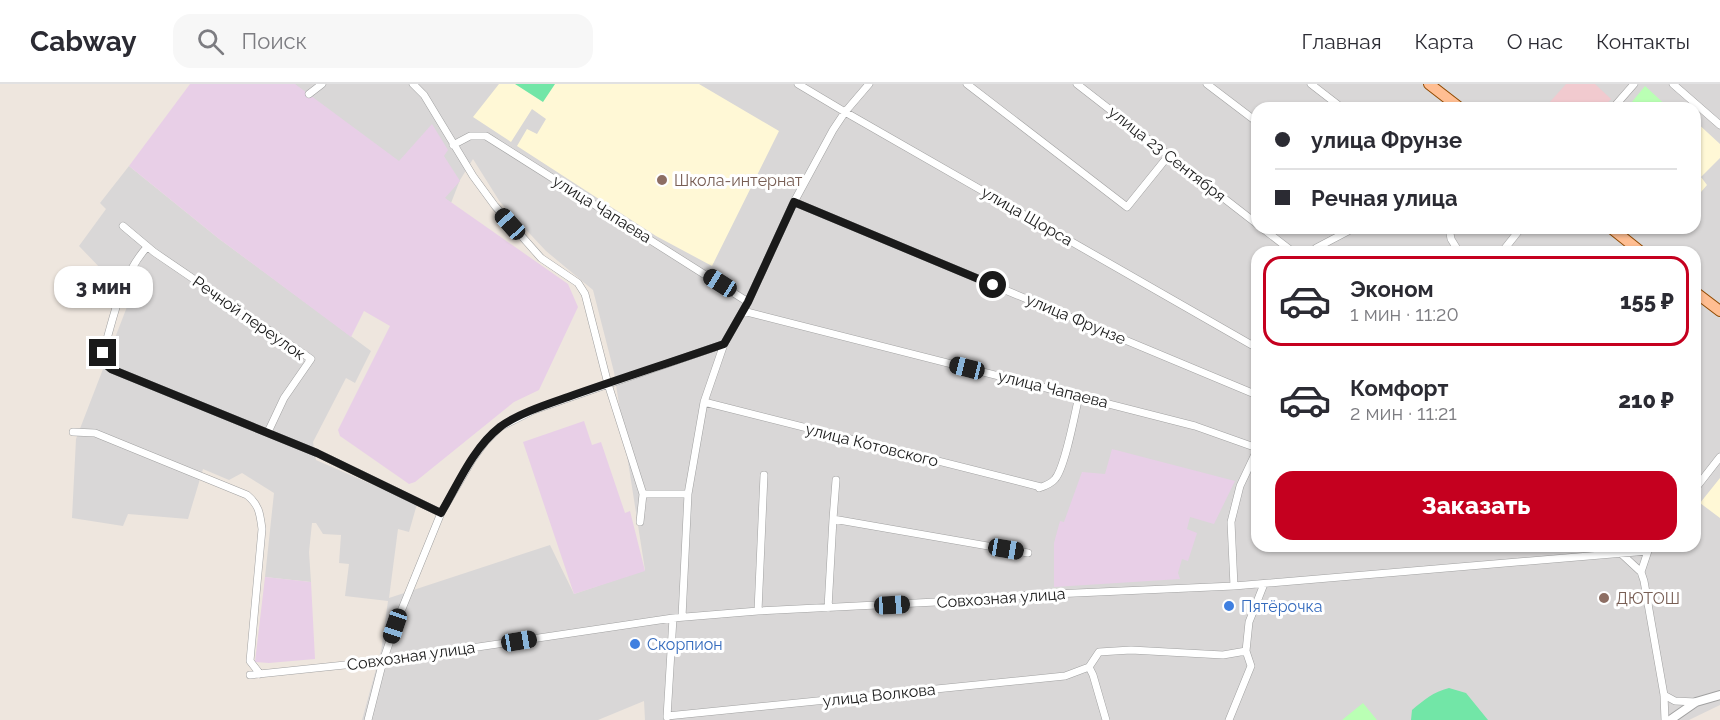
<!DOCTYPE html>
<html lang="ru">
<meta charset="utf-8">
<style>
:root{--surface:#fff;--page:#f7f7f7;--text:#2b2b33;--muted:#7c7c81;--line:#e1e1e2;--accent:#c5001f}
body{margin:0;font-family:Raleway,sans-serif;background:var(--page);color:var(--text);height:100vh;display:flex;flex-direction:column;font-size:22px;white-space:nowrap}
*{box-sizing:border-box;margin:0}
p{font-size:20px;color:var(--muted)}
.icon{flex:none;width:33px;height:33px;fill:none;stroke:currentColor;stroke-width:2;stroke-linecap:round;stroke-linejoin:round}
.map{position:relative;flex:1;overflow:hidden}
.drawer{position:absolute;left:1251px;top:162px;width:450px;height:306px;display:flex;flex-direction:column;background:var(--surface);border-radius:18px;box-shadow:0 2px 4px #0004}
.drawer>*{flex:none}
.top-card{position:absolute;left:1251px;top:18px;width:450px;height:132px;border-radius:18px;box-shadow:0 2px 4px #0004;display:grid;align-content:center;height:132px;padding:0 24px;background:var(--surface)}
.end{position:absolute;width:27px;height:27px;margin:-14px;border:8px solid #1a1a1a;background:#fff;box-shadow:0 0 0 3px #fff}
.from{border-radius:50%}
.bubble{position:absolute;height:42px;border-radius:18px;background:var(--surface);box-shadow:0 2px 4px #0004;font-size:20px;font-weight:800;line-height:42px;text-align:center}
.car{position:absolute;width:18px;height:36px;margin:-18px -9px;border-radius:8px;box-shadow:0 0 4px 2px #0007;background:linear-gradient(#222 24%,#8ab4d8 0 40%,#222 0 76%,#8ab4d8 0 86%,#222 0)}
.top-card b{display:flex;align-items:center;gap:21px;height:57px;font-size:22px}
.top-card b+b{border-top:2px solid var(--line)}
.top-card i{width:15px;height:15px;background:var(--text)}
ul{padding:10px 0 0;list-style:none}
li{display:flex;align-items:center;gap:18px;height:90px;margin:0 12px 9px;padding:0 12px;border:3px solid transparent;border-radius:18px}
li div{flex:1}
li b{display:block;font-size:22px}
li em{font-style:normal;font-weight:800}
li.current{border-color:var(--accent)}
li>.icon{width:54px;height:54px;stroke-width:1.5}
.button{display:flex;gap:12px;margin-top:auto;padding:12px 24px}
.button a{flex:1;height:69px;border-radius:18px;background:var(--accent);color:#fff;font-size:24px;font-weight:800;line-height:69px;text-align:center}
header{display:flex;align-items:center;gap:36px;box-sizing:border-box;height:84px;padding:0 30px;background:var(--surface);border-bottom:2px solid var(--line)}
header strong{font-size:28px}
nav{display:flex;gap:33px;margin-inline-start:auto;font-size:21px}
.search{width:420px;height:54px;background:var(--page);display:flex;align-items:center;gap:15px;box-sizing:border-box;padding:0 21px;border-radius:18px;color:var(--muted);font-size:22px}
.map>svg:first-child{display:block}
</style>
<header>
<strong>Cabway</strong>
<div class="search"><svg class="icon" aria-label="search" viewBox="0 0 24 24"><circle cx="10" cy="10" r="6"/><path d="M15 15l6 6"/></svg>Поиск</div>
<nav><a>Главная</a><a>Карта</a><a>О нас</a><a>Контакты</a></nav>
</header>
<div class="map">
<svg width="1720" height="636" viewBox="0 0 1720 636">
<rect width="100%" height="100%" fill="#eee6de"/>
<path fill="#d9d7d7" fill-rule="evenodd" d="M294 0H1720V621L1689 636H645L644 617 598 636H362L381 567 388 517 345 512 349 480 339 479 341 451 323 450 316 439H312L309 468 311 498 265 493 274 409 242 389 229 396 203 385 188 435 128 430 123 442 72 434 76 355 130 215 79 162 106 125 100 119 129 82 218 154 371 267 355 299 346 294 313 358 316 376 417 420 409 448 398 445 389 514 550 461 574 510 645 486 614 288 593 206 546 167 500 118 473 75 460 96 451 119ZM1257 24H1695V144H1257ZM1257 168H1695V462H1257Z"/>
<path fill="#f1cacf" d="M1566 0H1595L1611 15 1603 24H1555L1549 19Z"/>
<path fill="#e8cfe7" d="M190 0H295L399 77 432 40 448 66 444 72 460 97 445 114 568 200 578 223 539 306 514 318 415 398 409 400 340 352 338 346 390 242 364 227 351 253 218 154 129 82Z
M584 337 592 361 601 358 625 429 630 427 645 487 574 510 523 358Z
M1112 365 1235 397 1214 440 1190 433 1187 445 1197 449 1188 477 1182 475 1178 489 1180 495 1054 503V459L1060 437 1064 438 1082 388 1105 390Z
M265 493 311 498 315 575 269 579 255 578Z"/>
<path fill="#fff8d6" d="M499 0H699L779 47 712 182 656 152 517 62 527 45 537 50 546 35 532 25 511 58 473 33Z
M1695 37 1720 60V74L1701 93 1707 101 1695 115Z
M1720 394V434L1700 419Z"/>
<path fill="#baffb4" d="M1645 2 1669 24H1627Z
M1363 619 1377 636H1342Z"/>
<path fill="#72e6a7" d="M515 0H555L543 18Z
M1449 604 1466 609 1488 636H1411L1412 626C1424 616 1433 608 1449 604Z"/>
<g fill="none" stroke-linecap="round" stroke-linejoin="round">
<defs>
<path id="minor" d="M413 0 424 11 473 92 495 122 541 174 578 199 585 210 608 300 643 410H688
M798 0 845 28 1257 264
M967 0 1127 123 1169 71
M1077 0 1257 140
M1207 0 1257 38
M1311 0 1342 24
M1673 0 1720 41
M309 10 322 0
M1613 24 1634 0
M453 61 470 52H486L748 218
M794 118 1257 311
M123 142 154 168 311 275 284 314 268 348
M1262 144 1293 168
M1449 144 1451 155 1459 168
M147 163C121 192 114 232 103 269L105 280 111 285 317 369 441 429
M1313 168 1316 164 1354 144
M1502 168 1521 144
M743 227 1195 342 1257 364
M704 318 1041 403
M73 348 95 349 247 411C259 421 260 429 262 445L250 577 260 590
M1039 404C1045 402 1051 400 1055 395 1065 384 1075 329 1079 312
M1695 405 1720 373
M833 435 836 396
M640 438 643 410
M1613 462 1641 488 1644 497 1664 611 1665 636
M1641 488 1648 467 1651 462
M1234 502 1231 438 1240 402 1257 366
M828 524 833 435 1028 469
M758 527 764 391
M682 533 688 410 704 318 724 260 748 218 794 118 833 46 845 28 869 0
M1089 583 1099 568 1131 566 1223 571 1246 567
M1089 583 1093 591 1106 636
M250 591 383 577 673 534 758 527 956 517 1031 511 1234 502 1648 467
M1664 611 1675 617 1696 618
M667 632 1065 592 1089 583
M667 633 673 534
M368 636 383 577 395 542 441 429 472 376 485 358 500 343 534 326 724 260
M1229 636 1251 582 1246 567 1249 538 1264 500"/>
<path id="tertiary" d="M1670 636 1696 618 1720 611"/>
<path id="primary" d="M1429 0 1460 24
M1611 144 1641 168
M1695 208 1720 227"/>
</defs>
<use href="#minor" stroke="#a1a1a1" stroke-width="8"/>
<use href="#tertiary" stroke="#a1a1a1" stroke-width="10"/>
<use href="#primary" stroke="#914a00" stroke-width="12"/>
<use href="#minor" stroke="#fff" stroke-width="7"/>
<use href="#tertiary" stroke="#fff" stroke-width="8"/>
<use href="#primary" stroke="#ffbe92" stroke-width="10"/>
</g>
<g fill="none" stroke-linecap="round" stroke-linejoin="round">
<path stroke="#1a1a1a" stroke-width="8" d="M103 269 105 280 111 285 317 369 441 429C458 400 473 364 500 343 517 330 548 320 568 313 619 295 672 278 724 260L748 218 794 118 993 201"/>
</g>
<g fill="#8d6e63" stroke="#fff" stroke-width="2">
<circle cx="662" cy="96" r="6"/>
<circle cx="1604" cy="514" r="6"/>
</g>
<g fill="#3f7fe0" stroke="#fff" stroke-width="2">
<circle cx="1229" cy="522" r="6"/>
<circle cx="635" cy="560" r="6"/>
</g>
<g text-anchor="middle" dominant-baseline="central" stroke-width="6" stroke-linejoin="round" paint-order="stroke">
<g font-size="16" fill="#1a1a1a" stroke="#fff">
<text transform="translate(1167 70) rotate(38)">улица 23 Сентября</text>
<text transform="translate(602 125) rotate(32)">улица Чапаева</text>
<text transform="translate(1027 132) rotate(30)">улица Щорса</text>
<text transform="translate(249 234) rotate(35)">Речной переулок</text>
<text transform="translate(1076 235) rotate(23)">улица Фрунзе</text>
<text transform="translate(1053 305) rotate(14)">улица Чапаева</text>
<text transform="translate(872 361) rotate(14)">улица Котовского</text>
<text transform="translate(1001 514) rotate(-4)">Совхозная улица</text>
<text transform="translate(411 572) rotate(-8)">Совхозная улица</text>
<text transform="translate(879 611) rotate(-6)">улица Волкова</text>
</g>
<g font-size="16" fill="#785e54" stroke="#fff" text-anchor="start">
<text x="674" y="96">Школа-интернат</text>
<text x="1616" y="514">ДЮТОШ</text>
</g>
<g font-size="16" fill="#366cbe" stroke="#fff" text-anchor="start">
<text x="1241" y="522">Пятёрочка</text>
<text x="647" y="560">Скорпион</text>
</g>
</g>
</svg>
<i class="end from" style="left:993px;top:201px"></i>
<i class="end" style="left:103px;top:269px"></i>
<div class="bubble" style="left:54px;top:182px;width:99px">3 мин</div>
<i class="car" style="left:510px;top:140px;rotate:318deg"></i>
<i class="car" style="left:720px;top:199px;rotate:302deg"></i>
<i class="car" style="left:967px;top:284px;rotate:284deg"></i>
<i class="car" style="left:1006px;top:465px;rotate:100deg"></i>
<i class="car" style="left:892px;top:521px;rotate:87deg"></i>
<i class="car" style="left:395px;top:542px;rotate:199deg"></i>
<i class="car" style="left:519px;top:557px;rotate:81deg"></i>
<div class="top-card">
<b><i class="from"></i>улица Фрунзе</b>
<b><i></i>Речная улица</b>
</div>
<section class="drawer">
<ul>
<li class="current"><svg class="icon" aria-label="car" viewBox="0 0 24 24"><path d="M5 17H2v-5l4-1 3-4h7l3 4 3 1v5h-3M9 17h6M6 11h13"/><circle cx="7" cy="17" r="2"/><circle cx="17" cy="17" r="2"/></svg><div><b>Эконом</b><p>1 мин · 11:20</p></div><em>155 ₽</em></li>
<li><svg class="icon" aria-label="car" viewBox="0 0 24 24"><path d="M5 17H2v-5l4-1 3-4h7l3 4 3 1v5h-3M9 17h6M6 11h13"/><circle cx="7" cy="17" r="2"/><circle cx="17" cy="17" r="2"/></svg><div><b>Комфорт</b><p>2 мин · 11:21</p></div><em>210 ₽</em></li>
</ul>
<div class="button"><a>Заказать</a></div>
</section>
</div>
